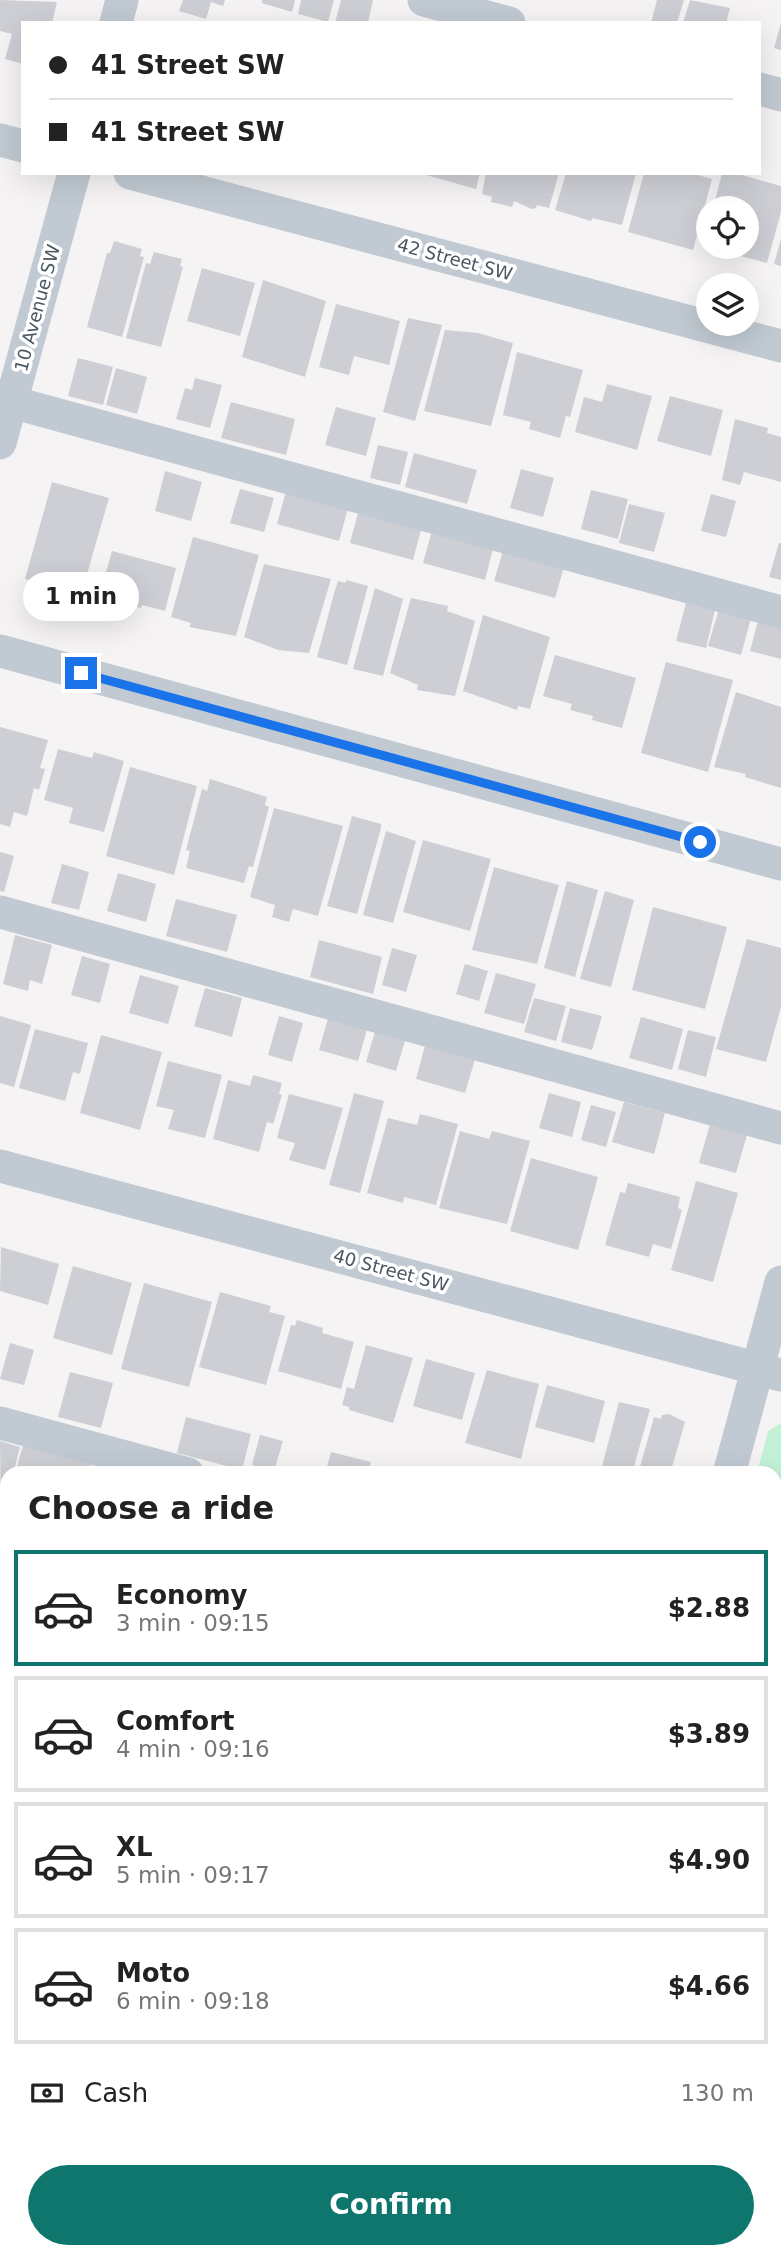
<!DOCTYPE html>
<meta charset="utf-8">
<style>
:root{--surface:#fff;--page:#f2f2f2;--text:#222;--muted:#767676;--line:#e0e0e0;--accent:#0f766e}
body{margin:0;font-family:"DejaVu Sans",sans-serif;background:var(--page);color:var(--text);height:100vh;display:flex;flex-direction:column;font-size:26px;white-space:nowrap}
*{box-sizing:border-box;margin:0}
p{font-size:23px;color:var(--muted)}
.icon{flex:none;width:38px;height:38px;fill:none;stroke:currentColor;stroke-width:2;stroke-linecap:round;stroke-linejoin:round}
.map{position:relative;flex:1;overflow:hidden}
.sheet{position:absolute;left:0px;top:1466px;width:782px;height:793px;display:flex;flex-direction:column;background:var(--surface);border-radius:21px 21px 0 0;box-shadow:0 7px 28px #0002}
.sheet>*{flex:none}
.top-card{position:absolute;left:21px;top:21px;width:740px;height:154px;border-radius:0px;box-shadow:0 7px 28px #0002;display:grid;align-content:center;height:154px;padding:0 28px;background:var(--surface)}
.fabs{position:absolute;left:696px;top:196px;display:grid;gap:14px}
.fabs a{display:grid;place-items:center;width:63px;height:63px;border-radius:50%;background:var(--surface);box-shadow:0 7px 28px #0002;font-size:35px}
.end{position:absolute;width:32px;height:32px;margin:-16px;border:9px solid #1a73e8;background:#fff;box-shadow:0 0 0 4px #fff}
.from{border-radius:50%}
.bubble{position:absolute;height:49px;border-radius:24px;background:var(--surface);box-shadow:0 7px 28px #0002;font-size:23px;font-weight:700;line-height:49px;text-align:center}
.top-card b{display:flex;align-items:center;gap:24px;height:66px;font-size:26px}
.top-card b+b{border-top:2px solid var(--line)}
.top-card i{width:18px;height:18px;background:var(--text)}
ul{padding:0;list-style:none}
li{display:flex;align-items:center;gap:21px;height:116px;margin:0 14px 10px;padding:0 14px;border:4px solid var(--line);border-radius:0px}
li div{flex:1}
li b{display:block;font-size:26px}
li em{font-style:normal;font-weight:700}
li.active{border-color:var(--accent)}
li>.icon{width:63px;height:63px;stroke-width:1.5}
h2{padding:0 28px;font-size:32px;line-height:84px}
.pay{display:flex;align-items:center;gap:18px;height:77px;padding:0 28px;font-size:26px}
.pay p{margin-inline-start:auto}
.cta{display:flex;gap:14px;margin-top:auto;padding:14px 28px}
.cta a{flex:1;height:80px;border-radius:42px;background:var(--accent);color:#fff;font-size:28px;font-weight:700;line-height:80px;text-align:center}
.map>svg:first-child{display:block}
</style>
<div class="map">
<svg width="781" height="2259" viewBox="0 0 781 2259">
<rect width="100%" height="100%" fill="#f5f3f3"/>
<path fill="#fdf9ef" d="M781 2068V2259H612L618 2252H775V2075Z"/>
<path fill="#c3f1d5" d="M781 1423V1637L775 1644V1474L757 1473 768 1431Z"/>
<path fill="#cdcfd5" d="M0 0 57 2 52 23H23V64L5 59 12 34 0 31Z
M183 0H225L223 6 211 2 206 19 179 11Z
M262 0H295L292 12 262 3Z
M301 0H334L328 22 298 14Z
M341 0H373L368 23H335Z
M657 0H684L677 23H651Z
M690 0 730 8 726 23H683Z
M781 23V50L774 48Z
M419 173H480L476 189Z
M486 173H559L549 208 537 205 536 208 532 209 514 201 512 207 491 202 492 197 482 194Z
M566 173H636L622 225 592 218 591 221 555 210Z
M644 173H690L712 179 693 250 628 232Z
M722 173H735L781 186V212L767 263 710 248 747 247V208H713Z
M708 225H709V247L702 245Z
M781 239V266L774 264Z
M114 241 142 249 140 256 144 257 122 337 87 327 107 253H110Z
M154 252 182 259 180 266 183 267 161 347 126 338 146 263 150 264Z
M202 268 255 283 240 336 187 321Z
M263 280 326 301 305 377 242 357Z
M336 304 400 321 389 365 354 356 349 375 319 367Z
M408 318 442 325 415 421 383 412Z
M445 330 478 333 513 343 491 426 424 411Z
M517 352 583 370 570 417 566 416 560 438 529 429 531 422 503 415Z
M78 358 113 367 103 405 68 396Z
M116 368 147 377 137 414 106 405Z
M195 378 222 385 210 428 176 419 185 388 192 390Z
M607 384 652 396 637 450 575 432 584 397 602 402Z
M670 396 723 410 711 456 657 441Z
M231 402 295 419 286 455 221 438Z
M336 407 376 418 366 456 325 445Z
M735 419 768 428 767 433 781 437V482L744 472 740 485 722 480Z
M378 445 408 452 400 485 370 478Z
M414 453 477 470 467 504 405 487Z
M521 469 554 478 543 517 510 508Z
M165 471 202 482 191 521 155 511Z
M52 482 109 498 81 595 25 579Z
M240 489 274 498 264 532 230 523Z
M591 490 628 499 618 539 581 529Z
M286 491 348 508 339 541 277 524Z
M711 494 736 501 726 537 701 531Z
M629 504 665 513 654 552 619 543Z
M359 509 422 526 413 560 350 543Z
M433 527 494 545 485 580 423 563Z
M193 537 259 555 236 636 189 627 191 623 171 617Z
M779 543H781V580L769 577Z
M504 547 565 564 555 598 494 581Z
M112 551 176 568 165 611 142 605 141 608 99 597Z
M264 564 331 579 309 653 278 650 244 637Z
M346 580 368 586 347 665 317 657 335 590 338 581 346 583Z
M375 588 403 599 383 676 353 669Z
M411 598 448 606 447 611 475 621 455 696 417 690 418 685 390 673Z
M686 603 715 610 706 648 676 641Z
M719 609 751 618 741 655 708 646Z
M483 615 550 637 530 709 518 706 517 710 463 691Z
M759 617 781 623V659L750 651Z
M555 655 636 678 622 728 592 720 593 716 570 710 572 704 543 696Z
M666 662 733 680 708 772 641 753Z
M736 692 781 707V788L745 777 746 774 714 767Z
M0 727 48 740 40 768 45 769 39 790 34 788 27 816 14 812 10 827 0 824Z
M58 749 92 758 94 752 124 761 104 832 69 823 73 808 44 800Z
M130 767 197 786 174 875 106 856Z
M210 779 267 797 265 805 269 807 253 867 249 866 244 883 186 868 190 851 186 850 202 789 207 791Z
M274 808 343 826 318 916 293 909 289 922 272 917 275 905 250 897Z
M352 816 381 824V828L357 914 327 906Z
M386 831 416 841 393 923 363 915Z
M423 840 491 859 470 931 403 912Z
M0 852 14 856 4 892 0 891Z
M62 864 89 872 79 910 51 903Z
M494 867 559 885 537 964 472 950Z
M118 873 156 884 146 922 107 911Z
M567 881 598 890 575 977 544 968Z
M605 891 634 900 611 987 580 979Z
M176 899 237 915 227 952 166 936Z
M653 907 727 927 705 1009 632 990Z
M15 935 52 945 42 984 30 980 28 991 3 984Z
M747 939 781 948V1007L766 1062 716 1049Z
M319 940 382 957 373 994 310 977Z
M392 948 417 955 406 992 382 985Z
M82 956 110 964 100 1003 71 995Z
M465 964 488 971 479 1001 456 994Z
M496 973 536 984 524 1024 484 1013Z
M140 975 179 986 168 1024 129 1013Z
M205 988 242 998 232 1037 194 1026Z
M534 998 566 1006 556 1041 524 1032Z
M570 1008 602 1016 592 1050 561 1042Z
M329 1015 368 1026 358 1061 319 1050Z
M0 1016 31 1025 14 1087 0 1083Z
M279 1016 303 1023 292 1062 268 1055Z
M641 1017 683 1029 672 1070 629 1058Z
M377 1025 407 1034 396 1071 366 1062Z
M35 1029 88 1043 80 1074 73 1072 65 1101 19 1088Z
M688 1030 716 1037 706 1077 678 1069Z
M101 1035 162 1052 140 1130 80 1113Z
M426 1042 476 1056 465 1093 416 1079Z
M168 1061 222 1075 205 1138 168 1129 174 1110 156 1106Z
M253 1075 282 1083 279 1094 282 1095 273 1124 267 1122 259 1152 213 1139 228 1080 250 1086Z
M354 1093 384 1101 360 1193 329 1185Z
M549 1093 581 1102 572 1137 539 1128Z
M289 1094 343 1108 325 1170 289 1160 295 1143 277 1138Z
M624 1102 665 1113 654 1154 612 1142Z
M591 1105 616 1112 606 1147 581 1140Z
M420 1114 458 1124 436 1205 404 1197 403 1203 367 1193 388 1118 417 1125Z
M710 1124 747 1135 736 1173 699 1163Z
M460 1131 489 1139 492 1131 530 1141 507 1224 439 1208Z
M531 1158 598 1177 578 1250 510 1231Z
M696 1181 738 1193 713 1282 671 1270Z
M628 1183 680 1197 678 1208 682 1210 671 1249 653 1244 649 1257 605 1245 620 1192 625 1193Z
M1 1247 59 1264 48 1305 0 1291Z
M73 1266 132 1283 112 1355 53 1338Z
M144 1283 212 1302 189 1387 121 1369Z
M220 1292 271 1306 269 1312 285 1316 266 1385 199 1367Z
M297 1320 323 1328 322 1333 354 1342 341 1389 278 1371 291 1325 295 1326Z
M10 1343 34 1350 24 1385 0 1379Z
M366 1345 413 1358 393 1423 349 1410V1407L342 1405 347 1387 354 1389Z
M426 1359 475 1373 462 1420 413 1406Z
M487 1370 539 1384 521 1459 465 1443Z
M70 1372 113 1383 101 1428 58 1417Z
M547 1385 605 1401 594 1443 535 1427Z
M619 1402 650 1409 632 1474H600Z
M669 1414 685 1422 670 1474H638L654 1417 661 1419 662 1415Z
M186 1417 251 1434 242 1470 177 1453Z
M260 1435 283 1441 274 1471 252 1465Z
M0 1441 20 1447 13 1474H7V1494L1 1516Z
M23 1445 91 1464 89 1474H15Z
M331 1452 371 1462 368 1474H325Z
M408 1466 432 1473V1474H406Z
M0 1536 7 1538V1601L0 1598Z
M0 1757 6 1759 1 1779H0Z
M6 1786H7V1851L0 1849V1808Z
M781 1833V1880L775 1875V1839Z
M0 1877 7 1879V1921L0 1919Z
M775 1944 781 1949V1963L775 1970Z
M0 1956 7 1958V2003L0 2001Z
M0 2073 7 2075V2120L0 2118Z
M781 2133V2251L774 2259H696L702 2252H775V2139Z"/>
<g fill="none" stroke-linecap="round" stroke-linejoin="round">
<path stroke="#c1cad2" stroke-width="33" d="M424 0 509 23
M116 23 122 0
M760 89 781 95
M0 140 23 146
M130 173 781 346
M0 399 781 612
M0 443 74 173
M0 651 781 864
M0 912 781 1128
M0 1166 781 1375
M0 1423 188 1474
M729 1474 781 1282
M775 1677 781 1671
M0 1682 7 1683
M0 1935 7 1937
M775 2061 781 2054
M0 2194 7 2196
M221 2252 246 2259
M512 2259 514 2252
M601 2259 607 2252"/>
</g>
<g fill="none" stroke-linecap="round" stroke-linejoin="round">
<path stroke="#1a73e8" stroke-width="9" d="M81 673 700 842"/>
</g>
<g text-anchor="middle" dominant-baseline="central" stroke-width="7" stroke-linejoin="round" paint-order="stroke">
<g font-size="18" fill="#4a5661" stroke="#fff">
<text transform="translate(455 259) rotate(15)">42 Street SW</text>
<text transform="translate(37 308) rotate(-75)">10 Avenue SW</text>
<text transform="translate(391 1270) rotate(15)">40 Street SW</text>
</g>
</g>
</svg>
<div class="fabs">
<a><svg class="icon" aria-label="locate" viewBox="0 0 24 24"><circle cx="12" cy="12" r="6"/><path d="M12 2v4M12 18v4M2 12h4M18 12h4"/></svg></a>
<a><svg class="icon" aria-label="layers" viewBox="0 0 24 24"><path d="M12 4l9 5-9 5-9-5zM3 14l9 5 9-5"/></svg></a>
</div>
<i class="end from" style="left:700px;top:842px"></i>
<i class="end" style="left:81px;top:673px"></i>
<div class="bubble" style="left:23px;top:572px;width:116px">1 min</div>
<div class="top-card">
<b><i class="from"></i>41 Street SW</b>
<b><i></i>41 Street SW</b>
</div>
<section class="sheet">
<h2>Choose a ride</h2>
<ul>
<li class="active"><svg class="icon" aria-label="car" viewBox="0 0 24 24"><path d="M5 17H2v-5l4-1 3-4h7l3 4 3 1v5h-3M9 17h6M6 11h13"/><circle cx="7" cy="17" r="2"/><circle cx="17" cy="17" r="2"/></svg><div><b>Economy</b><p>3 min · 09:15</p></div><em>$2.88</em></li>
<li><svg class="icon" aria-label="car" viewBox="0 0 24 24"><path d="M5 17H2v-5l4-1 3-4h7l3 4 3 1v5h-3M9 17h6M6 11h13"/><circle cx="7" cy="17" r="2"/><circle cx="17" cy="17" r="2"/></svg><div><b>Comfort</b><p>4 min · 09:16</p></div><em>$3.89</em></li>
<li><svg class="icon" aria-label="car" viewBox="0 0 24 24"><path d="M5 17H2v-5l4-1 3-4h7l3 4 3 1v5h-3M9 17h6M6 11h13"/><circle cx="7" cy="17" r="2"/><circle cx="17" cy="17" r="2"/></svg><div><b>XL</b><p>5 min · 09:17</p></div><em>$4.90</em></li>
<li><svg class="icon" aria-label="car" viewBox="0 0 24 24"><path d="M5 17H2v-5l4-1 3-4h7l3 4 3 1v5h-3M9 17h6M6 11h13"/><circle cx="7" cy="17" r="2"/><circle cx="17" cy="17" r="2"/></svg><div><b>Moto</b><p>6 min · 09:18</p></div><em>$4.66</em></li>
</ul>
<div class="pay"><svg class="icon" aria-label="cash" viewBox="0 0 24 24"><path d="M3 7h18v10H3z"/><circle cx="12" cy="12" r="2"/></svg>Cash<p>130 m</p></div>
<div class="cta"><a>Confirm</a></div>
</section>
</div>
